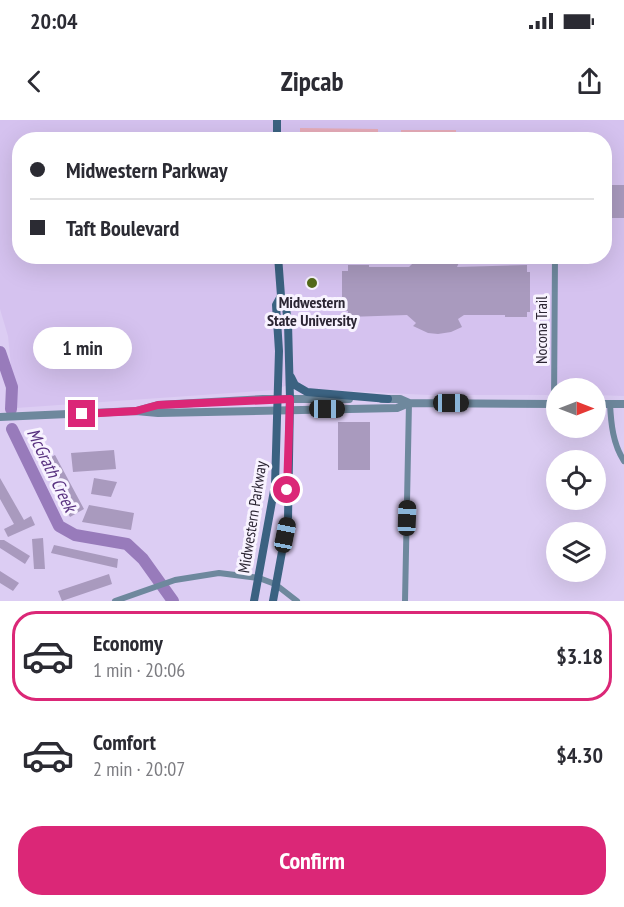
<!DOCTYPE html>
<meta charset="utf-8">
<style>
:root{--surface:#fff;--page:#f7f7f7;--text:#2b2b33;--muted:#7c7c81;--line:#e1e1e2;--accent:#db2777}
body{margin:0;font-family:"PT Sans Narrow",sans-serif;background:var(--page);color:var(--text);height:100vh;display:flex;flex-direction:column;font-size:22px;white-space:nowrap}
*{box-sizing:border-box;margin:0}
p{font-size:20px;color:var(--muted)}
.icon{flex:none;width:33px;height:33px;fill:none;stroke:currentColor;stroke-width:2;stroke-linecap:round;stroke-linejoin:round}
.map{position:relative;height:481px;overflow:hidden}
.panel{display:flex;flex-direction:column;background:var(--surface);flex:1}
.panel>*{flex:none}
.guide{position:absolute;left:12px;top:12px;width:600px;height:132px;border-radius:24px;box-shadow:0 6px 24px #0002;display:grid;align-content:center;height:132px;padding:0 18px;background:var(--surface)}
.needle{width:39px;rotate:90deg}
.controls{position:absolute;left:546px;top:258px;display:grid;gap:12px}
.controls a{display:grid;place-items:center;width:60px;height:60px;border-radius:50%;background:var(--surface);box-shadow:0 6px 24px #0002;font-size:30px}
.end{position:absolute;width:27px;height:27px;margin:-14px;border:8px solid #db2777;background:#fff;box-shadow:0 0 0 3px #fff}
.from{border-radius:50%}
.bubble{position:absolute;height:42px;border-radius:21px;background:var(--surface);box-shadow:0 6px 24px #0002;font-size:20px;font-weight:600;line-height:42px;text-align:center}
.car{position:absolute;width:18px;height:36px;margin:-18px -9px;border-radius:8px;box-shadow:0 0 4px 2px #0007;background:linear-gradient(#222 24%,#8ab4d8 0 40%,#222 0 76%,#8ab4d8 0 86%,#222 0)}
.guide b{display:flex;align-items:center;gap:21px;height:57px;font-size:22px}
.guide b+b{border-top:2px solid var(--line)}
.guide i{width:15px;height:15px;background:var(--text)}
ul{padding:10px 0 0;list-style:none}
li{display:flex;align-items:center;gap:18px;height:90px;margin:0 12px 9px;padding:0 6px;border:3px solid transparent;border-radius:24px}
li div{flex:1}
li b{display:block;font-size:22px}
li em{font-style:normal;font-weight:600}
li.on{border-color:var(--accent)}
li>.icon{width:54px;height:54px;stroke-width:1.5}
.primary-button{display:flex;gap:12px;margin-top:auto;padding:12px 18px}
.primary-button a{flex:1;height:69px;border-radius:24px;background:var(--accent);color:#fff;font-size:24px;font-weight:600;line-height:69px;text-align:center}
.status{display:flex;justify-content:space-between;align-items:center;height:42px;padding:0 30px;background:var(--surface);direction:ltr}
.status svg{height:16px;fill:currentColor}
header{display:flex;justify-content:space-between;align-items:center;height:78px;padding:0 18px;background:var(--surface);font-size:27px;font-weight:600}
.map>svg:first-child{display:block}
</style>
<div class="status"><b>20:04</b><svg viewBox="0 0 49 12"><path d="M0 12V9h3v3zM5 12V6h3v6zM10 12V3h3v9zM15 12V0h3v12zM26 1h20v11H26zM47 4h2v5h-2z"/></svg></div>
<header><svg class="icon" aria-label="back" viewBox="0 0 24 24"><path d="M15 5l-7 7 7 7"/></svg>Zipcab<svg class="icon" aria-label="share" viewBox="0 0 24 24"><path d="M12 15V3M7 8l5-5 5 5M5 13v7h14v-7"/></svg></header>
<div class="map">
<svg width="624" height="481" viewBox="0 0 624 481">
<rect width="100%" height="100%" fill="#dccdf3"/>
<path fill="#d5c2ef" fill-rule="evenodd" d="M0 0H624V276L596 275V268H556V275H428L312 269 303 267 296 262 274 270 16 288 15 261 11 246 8 216 0 189ZM20 20H604V136H20Z"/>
<path fill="#e7acb9" d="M300 8 378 9V19H300Z
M401 10H456V19H401Z"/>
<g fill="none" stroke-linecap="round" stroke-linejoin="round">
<path stroke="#987bbb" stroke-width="12" d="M0 232 12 267 11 289
M12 309 59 406 75 415 127 424 143 439 173 481"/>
</g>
<path fill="#a99abe" d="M604 65H624V98H604Z
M414 136H462L457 147 527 145V152H530V192H527V197H505V195H464L458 199 462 207 451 212 438 214 428 213 413 206 416 203 407 195 348 197V191H342V151H348V145H369V147H409L416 140Z
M338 302H370V350H338Z
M114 330 116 349 73 352 71 333Z
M55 335 84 389 70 397 41 342Z
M0 358 24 400 31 396 35 405 8 417 4 409 14 404 0 379Z
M94 358 117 362 111 377 91 374Z
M89 385 134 393 131 410 82 402Z
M43 418 45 449H34L32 419Z
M0 420H4L30 436 25 444 0 428Z
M54 425 118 439 117 448 51 433Z
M0 451 19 463 13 471 0 463Z
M109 454 112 464 62 481 58 471Z"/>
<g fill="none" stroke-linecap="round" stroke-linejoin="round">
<path stroke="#6e889d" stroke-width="6" d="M554 283 555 136
M610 284C611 304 613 324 624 341
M115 481 175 460 219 453 259 458 275 464 297 481
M405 481 409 283"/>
<path stroke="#6e889d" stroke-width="8" d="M382 279H400L409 283 556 284
M596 284H624
M136 291 158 285 263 279H349
M0 297 136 291 158 293 397 288 409 283"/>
<path stroke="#3b6281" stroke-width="8" d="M277 20V0
M291 257 295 265 307 272 388 279
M254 481 275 365 279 231 276 185 281 176
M273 481 288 399 290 279 288 203 286 188 281 176 278 136"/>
</g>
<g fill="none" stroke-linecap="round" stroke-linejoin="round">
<path stroke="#db2777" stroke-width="8" d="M82 294 136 291 158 285 290 279 287 370"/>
</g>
<circle fill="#546b1a" stroke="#f8f3ff" stroke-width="2" cx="312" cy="163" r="6"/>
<g text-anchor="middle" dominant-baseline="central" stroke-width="6" stroke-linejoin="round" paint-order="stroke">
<g font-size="16" font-weight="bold" fill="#2b2533" stroke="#f8f3ff">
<text x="312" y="182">Midwestern<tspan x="312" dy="18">State University</tspan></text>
</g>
<g font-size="16" fill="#2b2533" stroke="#f8f3ff">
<text transform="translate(541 210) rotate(-90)">Nocona Trail</text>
<text transform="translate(252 397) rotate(-81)">Midwestern Parkway</text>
</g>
<g font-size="18" font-style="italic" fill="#593280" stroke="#f8f3ff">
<text transform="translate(52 350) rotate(64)">McGrath Creek</text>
</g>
</g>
</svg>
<div class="controls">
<a><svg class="needle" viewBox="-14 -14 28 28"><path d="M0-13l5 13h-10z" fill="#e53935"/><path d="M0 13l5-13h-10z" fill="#7c7c81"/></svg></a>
<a><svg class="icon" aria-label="locate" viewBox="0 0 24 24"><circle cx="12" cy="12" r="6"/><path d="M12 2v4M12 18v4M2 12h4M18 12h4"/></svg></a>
<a><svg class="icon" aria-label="layers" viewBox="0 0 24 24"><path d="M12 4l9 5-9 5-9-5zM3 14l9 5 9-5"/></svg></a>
</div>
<i class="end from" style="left:287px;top:370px"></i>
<i class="end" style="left:82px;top:294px"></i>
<div class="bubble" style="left:33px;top:207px;width:99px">1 min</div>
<i class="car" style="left:451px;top:283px;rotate:90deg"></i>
<i class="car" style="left:327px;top:289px;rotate:90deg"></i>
<i class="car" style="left:407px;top:398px;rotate:2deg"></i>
<i class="car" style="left:285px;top:415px;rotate:11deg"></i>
<div class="guide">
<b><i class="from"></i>Midwestern Parkway</b>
<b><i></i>Taft Boulevard</b>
</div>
</div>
<section class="panel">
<ul>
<li class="on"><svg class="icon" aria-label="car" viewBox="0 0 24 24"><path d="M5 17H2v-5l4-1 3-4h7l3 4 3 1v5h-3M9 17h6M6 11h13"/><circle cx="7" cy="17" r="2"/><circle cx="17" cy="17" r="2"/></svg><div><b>Economy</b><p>1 min · 20:06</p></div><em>$3.18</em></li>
<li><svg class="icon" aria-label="car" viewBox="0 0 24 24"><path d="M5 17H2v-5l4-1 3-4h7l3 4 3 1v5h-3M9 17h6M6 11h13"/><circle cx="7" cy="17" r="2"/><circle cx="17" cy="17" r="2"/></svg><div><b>Comfort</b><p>2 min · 20:07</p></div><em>$4.30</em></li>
</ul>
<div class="primary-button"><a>Confirm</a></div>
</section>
